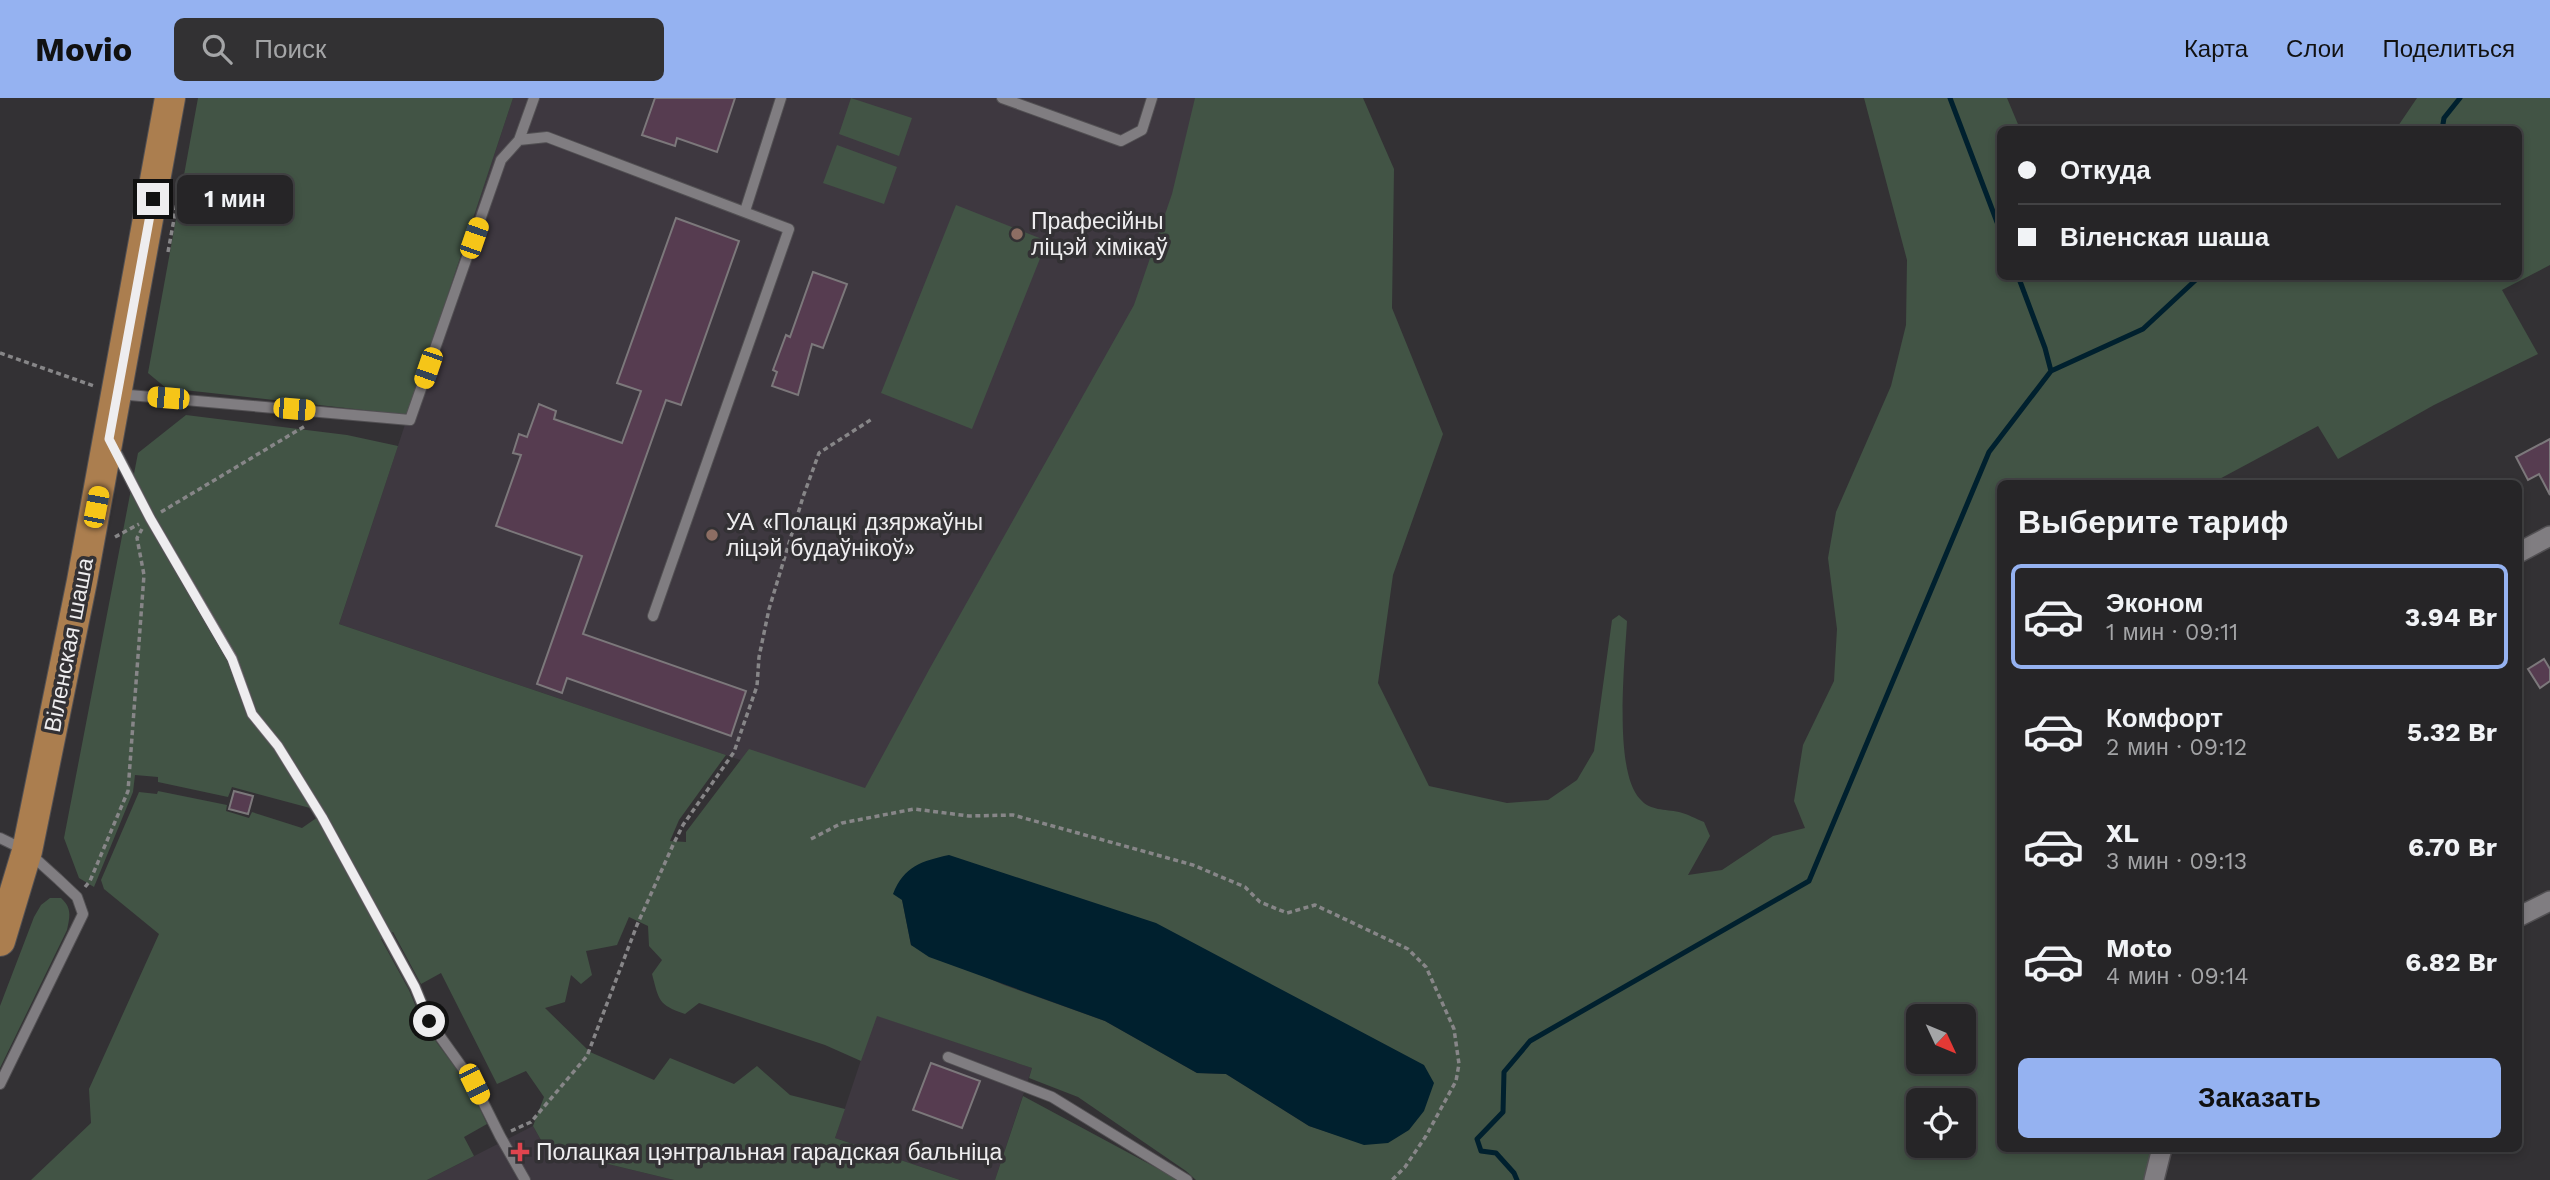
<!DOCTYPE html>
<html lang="ru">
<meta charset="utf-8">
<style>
:root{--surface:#262527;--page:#323133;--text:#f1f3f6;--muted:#a4a5a7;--line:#424244;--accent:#95b2f1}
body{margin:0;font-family:"Work Sans",sans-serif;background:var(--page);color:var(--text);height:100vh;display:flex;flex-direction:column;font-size:26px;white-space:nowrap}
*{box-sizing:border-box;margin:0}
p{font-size:23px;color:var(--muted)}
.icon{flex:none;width:38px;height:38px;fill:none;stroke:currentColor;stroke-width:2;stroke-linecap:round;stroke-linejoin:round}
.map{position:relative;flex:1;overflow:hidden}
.sheet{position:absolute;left:1997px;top:382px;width:525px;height:672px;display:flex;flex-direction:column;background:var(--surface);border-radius:10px;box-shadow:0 4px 10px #0003,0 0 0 2px var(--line)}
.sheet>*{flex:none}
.guide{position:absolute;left:1997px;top:28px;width:525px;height:154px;border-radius:10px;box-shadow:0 4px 10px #0003,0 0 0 2px var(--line);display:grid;align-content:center;height:154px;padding:0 21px;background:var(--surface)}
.needle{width:46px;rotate:134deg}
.tools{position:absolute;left:1906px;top:906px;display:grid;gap:14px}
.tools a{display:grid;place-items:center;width:70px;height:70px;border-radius:10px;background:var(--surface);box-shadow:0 4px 10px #0003,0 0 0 2px var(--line);font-size:35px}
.end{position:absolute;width:32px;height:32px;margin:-16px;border:9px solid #eeedef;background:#111;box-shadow:0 0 0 4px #111}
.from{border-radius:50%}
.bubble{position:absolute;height:49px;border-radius:10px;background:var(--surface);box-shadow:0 4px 10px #0003,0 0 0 2px var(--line);font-size:23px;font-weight:700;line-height:49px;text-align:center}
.car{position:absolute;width:21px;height:42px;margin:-21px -10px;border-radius:9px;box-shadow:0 0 5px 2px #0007;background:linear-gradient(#f5c518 24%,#345 0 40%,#f5c518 0 76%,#345 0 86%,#f5c518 0)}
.guide b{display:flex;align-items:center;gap:24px;height:66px;font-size:26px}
.guide b+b{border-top:2px solid var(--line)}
.guide i{width:18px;height:18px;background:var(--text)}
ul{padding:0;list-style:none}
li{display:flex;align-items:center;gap:21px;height:105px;margin:0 14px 10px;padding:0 7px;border:4px solid transparent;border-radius:10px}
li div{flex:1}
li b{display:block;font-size:26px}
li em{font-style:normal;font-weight:700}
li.on{border-color:var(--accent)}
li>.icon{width:63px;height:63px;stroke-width:1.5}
h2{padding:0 21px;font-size:32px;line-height:84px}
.primary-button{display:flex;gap:14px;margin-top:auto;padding:14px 21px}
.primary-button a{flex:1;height:80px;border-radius:10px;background:var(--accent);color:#111;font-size:28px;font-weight:700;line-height:80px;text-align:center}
header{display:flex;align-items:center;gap:42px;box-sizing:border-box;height:98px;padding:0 35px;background:var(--accent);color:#111}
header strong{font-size:33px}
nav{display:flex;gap:38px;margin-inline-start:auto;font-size:24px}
.search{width:490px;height:63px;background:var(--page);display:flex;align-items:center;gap:18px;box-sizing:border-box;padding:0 24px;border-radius:10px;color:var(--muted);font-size:26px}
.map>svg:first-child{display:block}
</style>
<header>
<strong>Movio</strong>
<div class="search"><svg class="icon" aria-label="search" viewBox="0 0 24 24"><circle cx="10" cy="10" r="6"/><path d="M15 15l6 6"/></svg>Поиск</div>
<nav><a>Карта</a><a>Слои</a><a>Поделиться</a></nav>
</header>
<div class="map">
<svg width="2550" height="1082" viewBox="0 0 2550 1082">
<rect width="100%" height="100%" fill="#333134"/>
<path fill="#3e3840" d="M513 0H1247L882 710 339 526Z
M876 917 1032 970 995 1082H960L835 1040Z
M533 1028 546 1051 674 1082H427Z"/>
<path fill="#425445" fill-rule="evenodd" d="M198 0H513L408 317 166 290 148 275Z
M851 0 912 20 899 58 839 36Z
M1195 0H1363L1394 71 1392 210 1443 336 1393 477 1378 585 1429 688 1507 705 1548 702 1577 682 1594 653 1612 522 1619 517 1627 523C1625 562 1613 673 1640 701 1650 713 1665 711 1679 714 1688 716 1696 721 1704 724L1710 738 1688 777 1722 772 1773 738 1805 730 1794 703 1803 647 1834 583 1837 531 1828 460 1836 414 1891 288 1906 227 1907 162 1864 0H2007L2020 31 2000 32V178H2518V32L2396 31 2417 0H2550V167L2502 192 2538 256 2434 307 2338 361 2318 328 2212 385H2000V1050H2154L2147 1082H1196L1186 1073 1078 999 1029 980 1032 970 877 918 861 963 825 947 699 905 685 916C658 907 659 902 652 876L662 862 649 848 648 828 629 819 617 847 586 853 592 877 581 886 571 877 565 904 545 910 590 954 654 982 670 960 734 986 757 968 790 997 845 1011 835 1040 960 1082H674L546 1051 533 1028 544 999 526 973 497 986 441 875 421 886 393 834 381 841 409 892 423 926 469 988 487 1026 464 1039 474 1058 427 1082H31L91 1025 89 991 159 836 104 791 101 782 139 694 157 696 158 693 227 707 226 713 249 720 252 714 302 730 325 714 232 689 228 699 158 684V679L135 677 133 694 94 789 79 780 64 740 138 355 186 317 347 337 398 348 339 526 726 657 679 722 670 743 686 744V734L749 651 865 690 930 570 1134 207 1172 96ZM902 801 1364 1046 1309 1028 1226 976 1197 975 1105 923 1004 887 911 847ZM1918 919H1964V964H1918ZM1918 1003H1964V1048H1918Z
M837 47 897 69 884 106 823 85Z
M956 107 1047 143 972 331 881 295Z
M50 800H61C72 810 70 818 67 832L0 970V908L34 819 41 807Z
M1023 998 1179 1082H995Z"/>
<path fill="#00202e" d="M949 757 1156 825 1424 967 1434 985 1424 1013 1409 1032 1388 1045 1364 1047 1309 1028 1226 976 1197 975 1105 923 929 859 911 847 902 802 893 796C904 768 922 763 949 757Z"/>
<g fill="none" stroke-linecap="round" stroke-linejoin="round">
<path stroke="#00202e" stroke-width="5" d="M1950 0 2000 132
M2442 32 2444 20 2460 0
M2018 178 2045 250 2051 273
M1517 1082 1514 1075 1496 1055 1481 1053 1477 1041 1503 1014 1504 974 1530 943 1809 783 1989 354 2051 273 2143 231 2200 178"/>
</g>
<path fill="#563c50" stroke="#7c787b" stroke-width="2" d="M655 0H735L717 54 677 40 675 48 642 37Z
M676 120 739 143 681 307 666 302 583 536 746 593 731 638 567 580 562 595 537 586 582 458 496 428 521 357 513 355 519 336 527 339 539 306 556 313 554 321 622 345 641 293 617 285Z
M813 174 847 186 823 250 812 246 798 297 772 288 777 274 773 272 786 237 790 239Z
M2550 341V397L2539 376 2528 382 2516 359Z
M2544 561 2550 571V583L2540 590 2528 571Z
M234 693 253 698 248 716 229 711Z
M931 965 980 983 962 1030 913 1012Z"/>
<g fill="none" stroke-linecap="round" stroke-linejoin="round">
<defs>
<path id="service" d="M1002 0 1121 43 1142 32 1152 0
M519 42 534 0
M745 113 781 0
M118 296 410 322 501 62 519 42 547 39 789 131 653 518
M114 350 150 420 232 560 252 616 278 648 322 719 415 889 429 923 474 986 500 1038 525 1082
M0 740 27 753 58 781 77 799 83 816 0 986
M948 959 1052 999 1187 1082"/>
<path id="minor" d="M2518 455 2550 438
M2518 819 2550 803
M2154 1082 2162 1050"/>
<path id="primary" d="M0 843 27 753 82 483 170 0"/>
</defs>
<use href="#service" stroke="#525053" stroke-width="12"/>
<use href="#minor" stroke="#525053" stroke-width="22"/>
<use href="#primary" stroke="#525053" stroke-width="32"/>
<path stroke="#878688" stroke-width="3.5" stroke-dasharray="5 3.5" stroke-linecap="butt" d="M168 154 179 94
M0 255 94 288
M161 414 305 328
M115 439 139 426
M811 741 842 725 914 711 969 718 1013 717 1193 767 1245 789 1260 804 1287 815 1315 807 1408 851 1426 869 1454 931 1459 966 1456 983 1426 1038 1405 1069 1392 1082
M85 789 90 783 128 693 144 477 137 440 142 431
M511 1033 531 1024 587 958 637 827 673 747 683 727 734 654 757 588 759 559 769 511 803 399 819 355 872 321"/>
<use href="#service" stroke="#807d81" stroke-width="10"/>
<use href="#minor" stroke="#807d81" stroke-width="19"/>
<use href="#primary" stroke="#ab7e4f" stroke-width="30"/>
</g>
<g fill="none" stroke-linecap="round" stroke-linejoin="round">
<path stroke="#eeedef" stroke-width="9" d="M153 101 109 341 150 420 232 561 252 616 278 648 322 719 415 889 429 923"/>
</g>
<g fill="#8d6e63" stroke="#333134" stroke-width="2.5">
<circle cx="1017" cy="136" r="7"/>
<circle cx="712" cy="437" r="7"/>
</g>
<path fill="#e0444e" stroke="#333134" stroke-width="2.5" d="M516.5 1043.5h7v7h7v7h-7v7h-7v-7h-7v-7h7z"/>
<g text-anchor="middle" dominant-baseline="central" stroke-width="7" stroke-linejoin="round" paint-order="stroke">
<g font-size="23" fill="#eeedef" stroke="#333134" text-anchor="start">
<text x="1031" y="123">Прафесійны<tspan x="1031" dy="26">ліцэй хімікаў</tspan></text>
<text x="726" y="424">УА «Полацкі дзяржаўны<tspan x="726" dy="26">ліцэй будаўнікоў»</tspan></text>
<text x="536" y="1054">Полацкая цэнтральная гарадская бальніца</text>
</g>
<g font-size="23" fill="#eeedef" stroke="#333134">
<text transform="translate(69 547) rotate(-79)">Віленская шаша</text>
</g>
</g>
</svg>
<div class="tools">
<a><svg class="needle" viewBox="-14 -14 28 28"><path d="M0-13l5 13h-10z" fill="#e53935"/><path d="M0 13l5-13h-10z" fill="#a4a5a7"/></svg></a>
<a><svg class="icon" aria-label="locate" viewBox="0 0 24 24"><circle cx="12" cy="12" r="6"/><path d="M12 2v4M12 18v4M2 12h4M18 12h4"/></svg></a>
</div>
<i class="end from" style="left:429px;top:923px"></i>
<i class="end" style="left:153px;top:101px"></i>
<div class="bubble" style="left:177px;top:77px;width:116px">1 мин</div>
<i class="car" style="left:474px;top:140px;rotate:19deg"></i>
<i class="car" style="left:428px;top:270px;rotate:199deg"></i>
<i class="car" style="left:168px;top:300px;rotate:275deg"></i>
<i class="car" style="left:294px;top:311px;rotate:95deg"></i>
<i class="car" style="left:96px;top:409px;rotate:11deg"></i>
<i class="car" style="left:474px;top:986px;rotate:154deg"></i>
<div class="guide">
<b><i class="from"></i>Откуда</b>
<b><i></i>Віленская шаша</b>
</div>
<section class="sheet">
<h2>Выберите тариф</h2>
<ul>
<li class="on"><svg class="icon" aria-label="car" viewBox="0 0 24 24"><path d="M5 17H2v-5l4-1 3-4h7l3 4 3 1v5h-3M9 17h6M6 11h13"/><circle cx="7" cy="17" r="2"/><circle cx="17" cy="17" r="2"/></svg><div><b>Эконом</b><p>1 мин · 09:11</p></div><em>3.94 Br</em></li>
<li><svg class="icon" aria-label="car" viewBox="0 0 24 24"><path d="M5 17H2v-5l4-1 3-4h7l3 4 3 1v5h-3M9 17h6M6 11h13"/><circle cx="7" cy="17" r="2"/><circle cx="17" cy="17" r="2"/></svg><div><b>Комфорт</b><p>2 мин · 09:12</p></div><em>5.32 Br</em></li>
<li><svg class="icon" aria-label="car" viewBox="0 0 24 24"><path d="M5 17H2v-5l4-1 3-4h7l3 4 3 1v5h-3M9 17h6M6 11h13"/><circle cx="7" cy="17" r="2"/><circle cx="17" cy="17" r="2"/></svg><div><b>XL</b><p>3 мин · 09:13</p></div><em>6.70 Br</em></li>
<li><svg class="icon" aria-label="car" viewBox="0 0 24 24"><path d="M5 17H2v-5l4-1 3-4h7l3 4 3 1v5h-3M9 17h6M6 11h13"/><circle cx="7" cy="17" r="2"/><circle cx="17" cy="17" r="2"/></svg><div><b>Moto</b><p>4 мин · 09:14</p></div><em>6.82 Br</em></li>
</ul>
<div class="primary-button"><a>Заказать</a></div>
</section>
</div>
